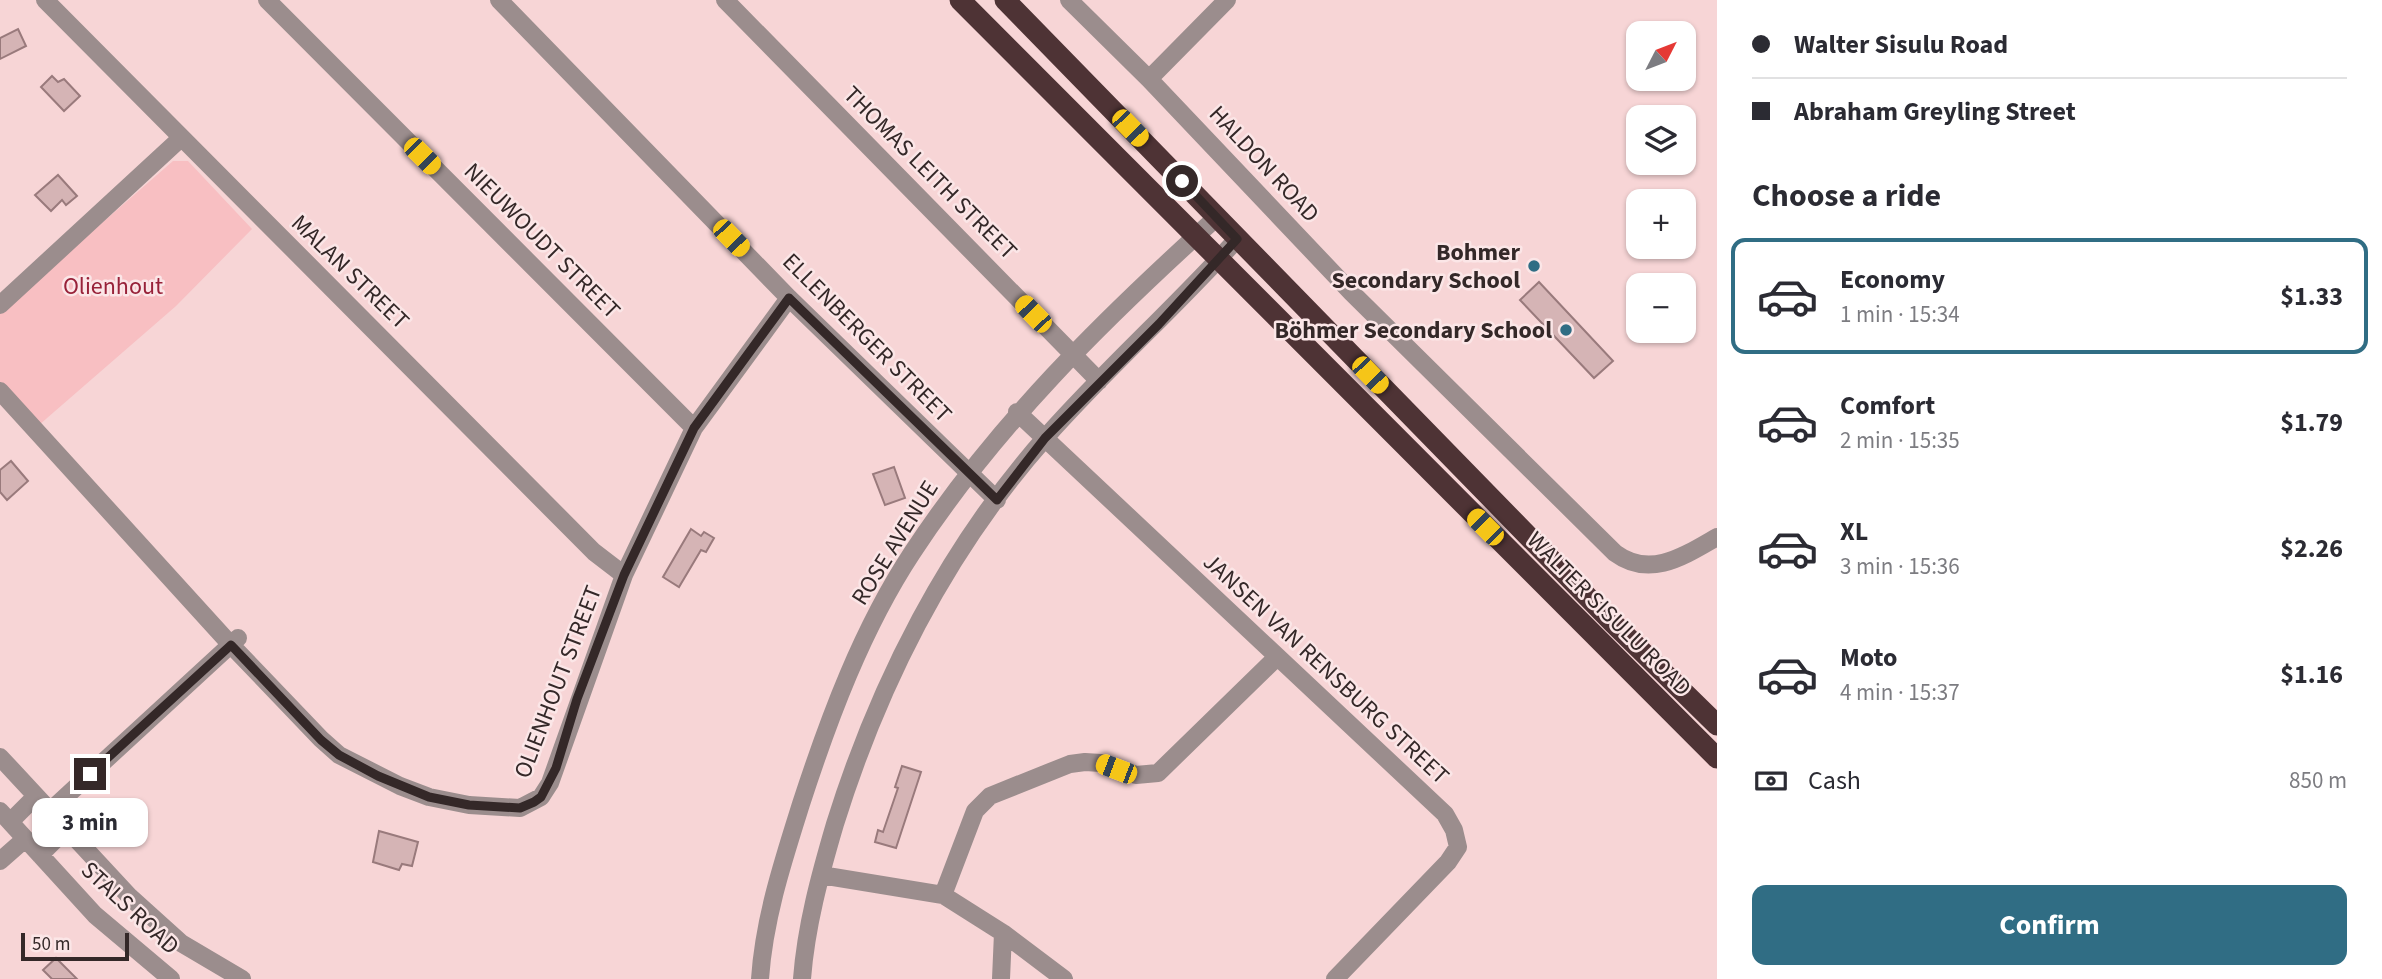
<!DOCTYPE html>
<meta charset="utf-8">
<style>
:root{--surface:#fff;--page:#f2f2f3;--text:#2b2b33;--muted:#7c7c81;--line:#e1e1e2;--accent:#306d84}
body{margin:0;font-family:"Source Sans 3",sans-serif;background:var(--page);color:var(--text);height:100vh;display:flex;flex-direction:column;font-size:26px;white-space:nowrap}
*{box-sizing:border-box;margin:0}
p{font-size:23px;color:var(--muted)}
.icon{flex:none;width:38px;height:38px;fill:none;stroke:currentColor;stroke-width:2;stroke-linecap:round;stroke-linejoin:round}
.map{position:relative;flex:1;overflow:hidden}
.panel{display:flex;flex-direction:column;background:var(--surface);width:665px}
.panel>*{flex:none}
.top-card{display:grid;align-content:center;height:154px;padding:0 35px;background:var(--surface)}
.needle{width:46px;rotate:48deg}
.controls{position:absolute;left:1626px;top:21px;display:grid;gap:14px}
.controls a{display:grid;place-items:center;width:70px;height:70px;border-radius:14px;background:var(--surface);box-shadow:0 2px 5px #0004;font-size:35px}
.scale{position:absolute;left:21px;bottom:18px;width:108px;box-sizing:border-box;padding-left:7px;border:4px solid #342828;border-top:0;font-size:19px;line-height:24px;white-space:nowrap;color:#342828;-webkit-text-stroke:5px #fbe6e7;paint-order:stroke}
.end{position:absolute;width:32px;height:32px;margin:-16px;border:9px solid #342828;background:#fff;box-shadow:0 0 0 4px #fff}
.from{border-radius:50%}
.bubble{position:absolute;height:49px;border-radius:14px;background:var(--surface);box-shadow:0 2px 5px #0004;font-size:23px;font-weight:700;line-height:49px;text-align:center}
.car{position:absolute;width:21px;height:42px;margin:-21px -10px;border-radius:9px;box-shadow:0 0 5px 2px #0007;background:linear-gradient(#f5c518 24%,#345 0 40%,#f5c518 0 76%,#345 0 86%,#f5c518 0)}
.top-card b{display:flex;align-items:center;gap:24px;height:66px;font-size:26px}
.top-card b+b{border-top:2px solid var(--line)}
.top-card i{width:18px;height:18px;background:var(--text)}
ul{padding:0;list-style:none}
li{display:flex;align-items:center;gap:21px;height:116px;margin:0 14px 10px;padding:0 21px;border:4px solid transparent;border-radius:14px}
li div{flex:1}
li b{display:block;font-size:26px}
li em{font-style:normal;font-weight:700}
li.current{border-color:var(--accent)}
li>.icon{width:63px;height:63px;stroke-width:1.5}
h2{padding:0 35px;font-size:32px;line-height:84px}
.pay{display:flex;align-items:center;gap:18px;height:77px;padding:0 35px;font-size:26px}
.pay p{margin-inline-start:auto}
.cta{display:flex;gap:14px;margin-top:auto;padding:14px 35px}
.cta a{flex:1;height:80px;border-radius:14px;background:var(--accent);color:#fff;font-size:28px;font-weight:700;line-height:80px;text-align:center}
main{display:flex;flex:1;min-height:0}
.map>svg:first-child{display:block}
</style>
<main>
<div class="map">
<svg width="1717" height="979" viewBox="0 0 1717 979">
<rect width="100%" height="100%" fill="#f7d5d6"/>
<path fill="#f8bfc2" d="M173 161H188L252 229 176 306 39 425 0 386V312Z"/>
<path fill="#d5b4b5" stroke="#997a7c" stroke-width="2" d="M18 29 26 46 0 59V38Z
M52 76 58 82 64 79 80 96 64 111 41 87Z
M58 175 77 196 66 205 62 200 51 211 35 195Z
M1539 282 1613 361 1594 378 1520 300Z
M11 461 28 481 7 500 0 492V470Z
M894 467 905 498 885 505 873 474Z
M691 529 701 536 704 532 714 538 706 552 701 550 679 587 663 577Z
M902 766 921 772 896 848 875 842 878 830 883 832 898 788 895 787Z
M379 831 418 842 412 866 402 864 399 870 373 862Z
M56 958 77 979H52L43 970Z"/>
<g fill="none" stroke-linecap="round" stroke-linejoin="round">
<path stroke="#9b8d8d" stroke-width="18" d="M45 0 594 552 624 575
M267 0 694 428
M499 0 789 298 997 500
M725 0 1099 381
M1069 0 1149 79 1351 292 1615 553C1650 579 1684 556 1717 537
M1149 79 1227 0
M0 305 181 138
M0 391 231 645 321 739 339 755 400 786 429 797 469 805 520 808 541 797 550 783 624 575 694 428 789 298
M1017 412 1445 814 1454 830 1458 847 1448 862 1335 979
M0 757 130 897 181 943 242 979
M0 811 95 915 171 979
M50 811 238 638
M10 822 36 796
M40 855 66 829
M0 861 25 839
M821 875 943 895 1003 933 1064 979
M943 895 975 811 990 796 1070 764 1085 762 1101 763 1136 775 1158 773 1276 658
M760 979C764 919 783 861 801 804 829 718 862 629 912 553 996 425 1104 319 1217 217
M802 979C806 926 820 875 835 824 879 683 948 548 1046 437 1107 368 1176 307 1237 239
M1001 979 1003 933"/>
<path stroke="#4e3335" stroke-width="21" d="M960 0 1717 758
M1005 0 1613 623 1717 725"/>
</g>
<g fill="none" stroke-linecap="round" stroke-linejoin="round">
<path stroke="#342828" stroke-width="9" d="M90 774 231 645 321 740 339 755 378 776 429 797 469 805 520 808 534 802 541 797 556 768 577 699 624 575 694 428 789 298 997 500 1045 438 1159 324 1237 239 1182 181"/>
</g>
<g fill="#306d84" stroke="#fbe6e7" stroke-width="2.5">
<circle cx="1534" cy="266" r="7"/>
<circle cx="1566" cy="330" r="7"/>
</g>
<g text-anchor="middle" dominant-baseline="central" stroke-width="5" stroke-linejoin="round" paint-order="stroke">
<g font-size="24" fill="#342828" stroke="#fbe6e7">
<text transform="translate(1264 164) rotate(47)">HALDON ROAD</text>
<text transform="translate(930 173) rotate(45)">THOMAS LEITH STREET</text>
<text transform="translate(542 241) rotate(45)">NIEUWOUDT STREET</text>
<text transform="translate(350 272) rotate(44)">MALAN STREET</text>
<text transform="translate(867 338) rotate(45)">ELLENBERGER STREET</text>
<text transform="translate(895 543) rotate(-58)">ROSE AVENUE</text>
<text transform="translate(1609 614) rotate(45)">WALTER SISULU ROAD</text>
<text transform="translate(1326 669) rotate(43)">JANSEN VAN RENSBURG STREET</text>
<text transform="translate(558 682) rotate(-69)">OLIENHOUT STREET</text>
<text transform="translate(130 908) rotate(43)">STALS ROAD</text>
</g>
<g font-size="24" font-weight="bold" fill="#342828" stroke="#fbe6e7" text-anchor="end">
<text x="1520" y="252">Bohmer<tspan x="1520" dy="28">Secondary School</tspan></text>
<text x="1552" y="330">Böhmer Secondary School</text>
</g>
<g font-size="24" fill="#982239" stroke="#fbe6e7">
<text x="113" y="286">Olienhout</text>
</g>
</g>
</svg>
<div class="controls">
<a><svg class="needle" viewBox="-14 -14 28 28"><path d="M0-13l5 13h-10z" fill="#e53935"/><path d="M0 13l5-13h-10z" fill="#7c7c81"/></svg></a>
<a><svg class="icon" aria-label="layers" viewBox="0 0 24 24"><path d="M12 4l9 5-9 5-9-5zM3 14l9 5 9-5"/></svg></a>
<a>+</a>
<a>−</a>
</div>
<div class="scale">50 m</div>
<i class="end from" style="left:1182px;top:181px"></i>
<i class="end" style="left:90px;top:774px"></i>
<div class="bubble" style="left:32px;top:798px;width:116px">3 min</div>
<i class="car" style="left:1130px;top:128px;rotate:136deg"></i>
<i class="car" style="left:422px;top:156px;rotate:135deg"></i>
<i class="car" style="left:731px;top:238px;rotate:136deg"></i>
<i class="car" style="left:1033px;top:314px;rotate:316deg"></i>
<i class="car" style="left:1370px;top:375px;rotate:136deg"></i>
<i class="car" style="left:1485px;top:527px;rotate:315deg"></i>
<i class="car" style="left:1116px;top:769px;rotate:291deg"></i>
</div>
<section class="panel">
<div class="top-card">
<b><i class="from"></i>Walter Sisulu Road</b>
<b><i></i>Abraham Greyling Street</b>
</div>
<h2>Choose a ride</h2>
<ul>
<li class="current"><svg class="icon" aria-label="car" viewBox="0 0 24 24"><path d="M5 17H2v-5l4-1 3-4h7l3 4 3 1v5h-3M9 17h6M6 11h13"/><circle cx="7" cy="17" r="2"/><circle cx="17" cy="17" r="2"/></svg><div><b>Economy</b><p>1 min · 15:34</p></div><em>$1.33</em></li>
<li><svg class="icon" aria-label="car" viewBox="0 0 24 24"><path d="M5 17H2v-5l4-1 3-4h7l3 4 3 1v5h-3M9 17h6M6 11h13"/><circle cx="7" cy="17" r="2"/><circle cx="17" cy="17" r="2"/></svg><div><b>Comfort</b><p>2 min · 15:35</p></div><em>$1.79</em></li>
<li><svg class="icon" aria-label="car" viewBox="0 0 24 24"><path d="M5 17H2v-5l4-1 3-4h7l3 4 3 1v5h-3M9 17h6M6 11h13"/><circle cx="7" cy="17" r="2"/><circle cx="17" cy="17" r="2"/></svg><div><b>XL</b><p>3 min · 15:36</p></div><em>$2.26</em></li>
<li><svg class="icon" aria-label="car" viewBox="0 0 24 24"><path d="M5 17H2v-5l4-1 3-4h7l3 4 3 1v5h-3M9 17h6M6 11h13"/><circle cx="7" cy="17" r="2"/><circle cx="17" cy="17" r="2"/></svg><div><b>Moto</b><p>4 min · 15:37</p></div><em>$1.16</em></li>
</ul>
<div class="pay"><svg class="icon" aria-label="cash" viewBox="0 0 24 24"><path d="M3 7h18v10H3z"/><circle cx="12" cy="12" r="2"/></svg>Cash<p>850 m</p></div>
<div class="cta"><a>Confirm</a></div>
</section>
</main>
